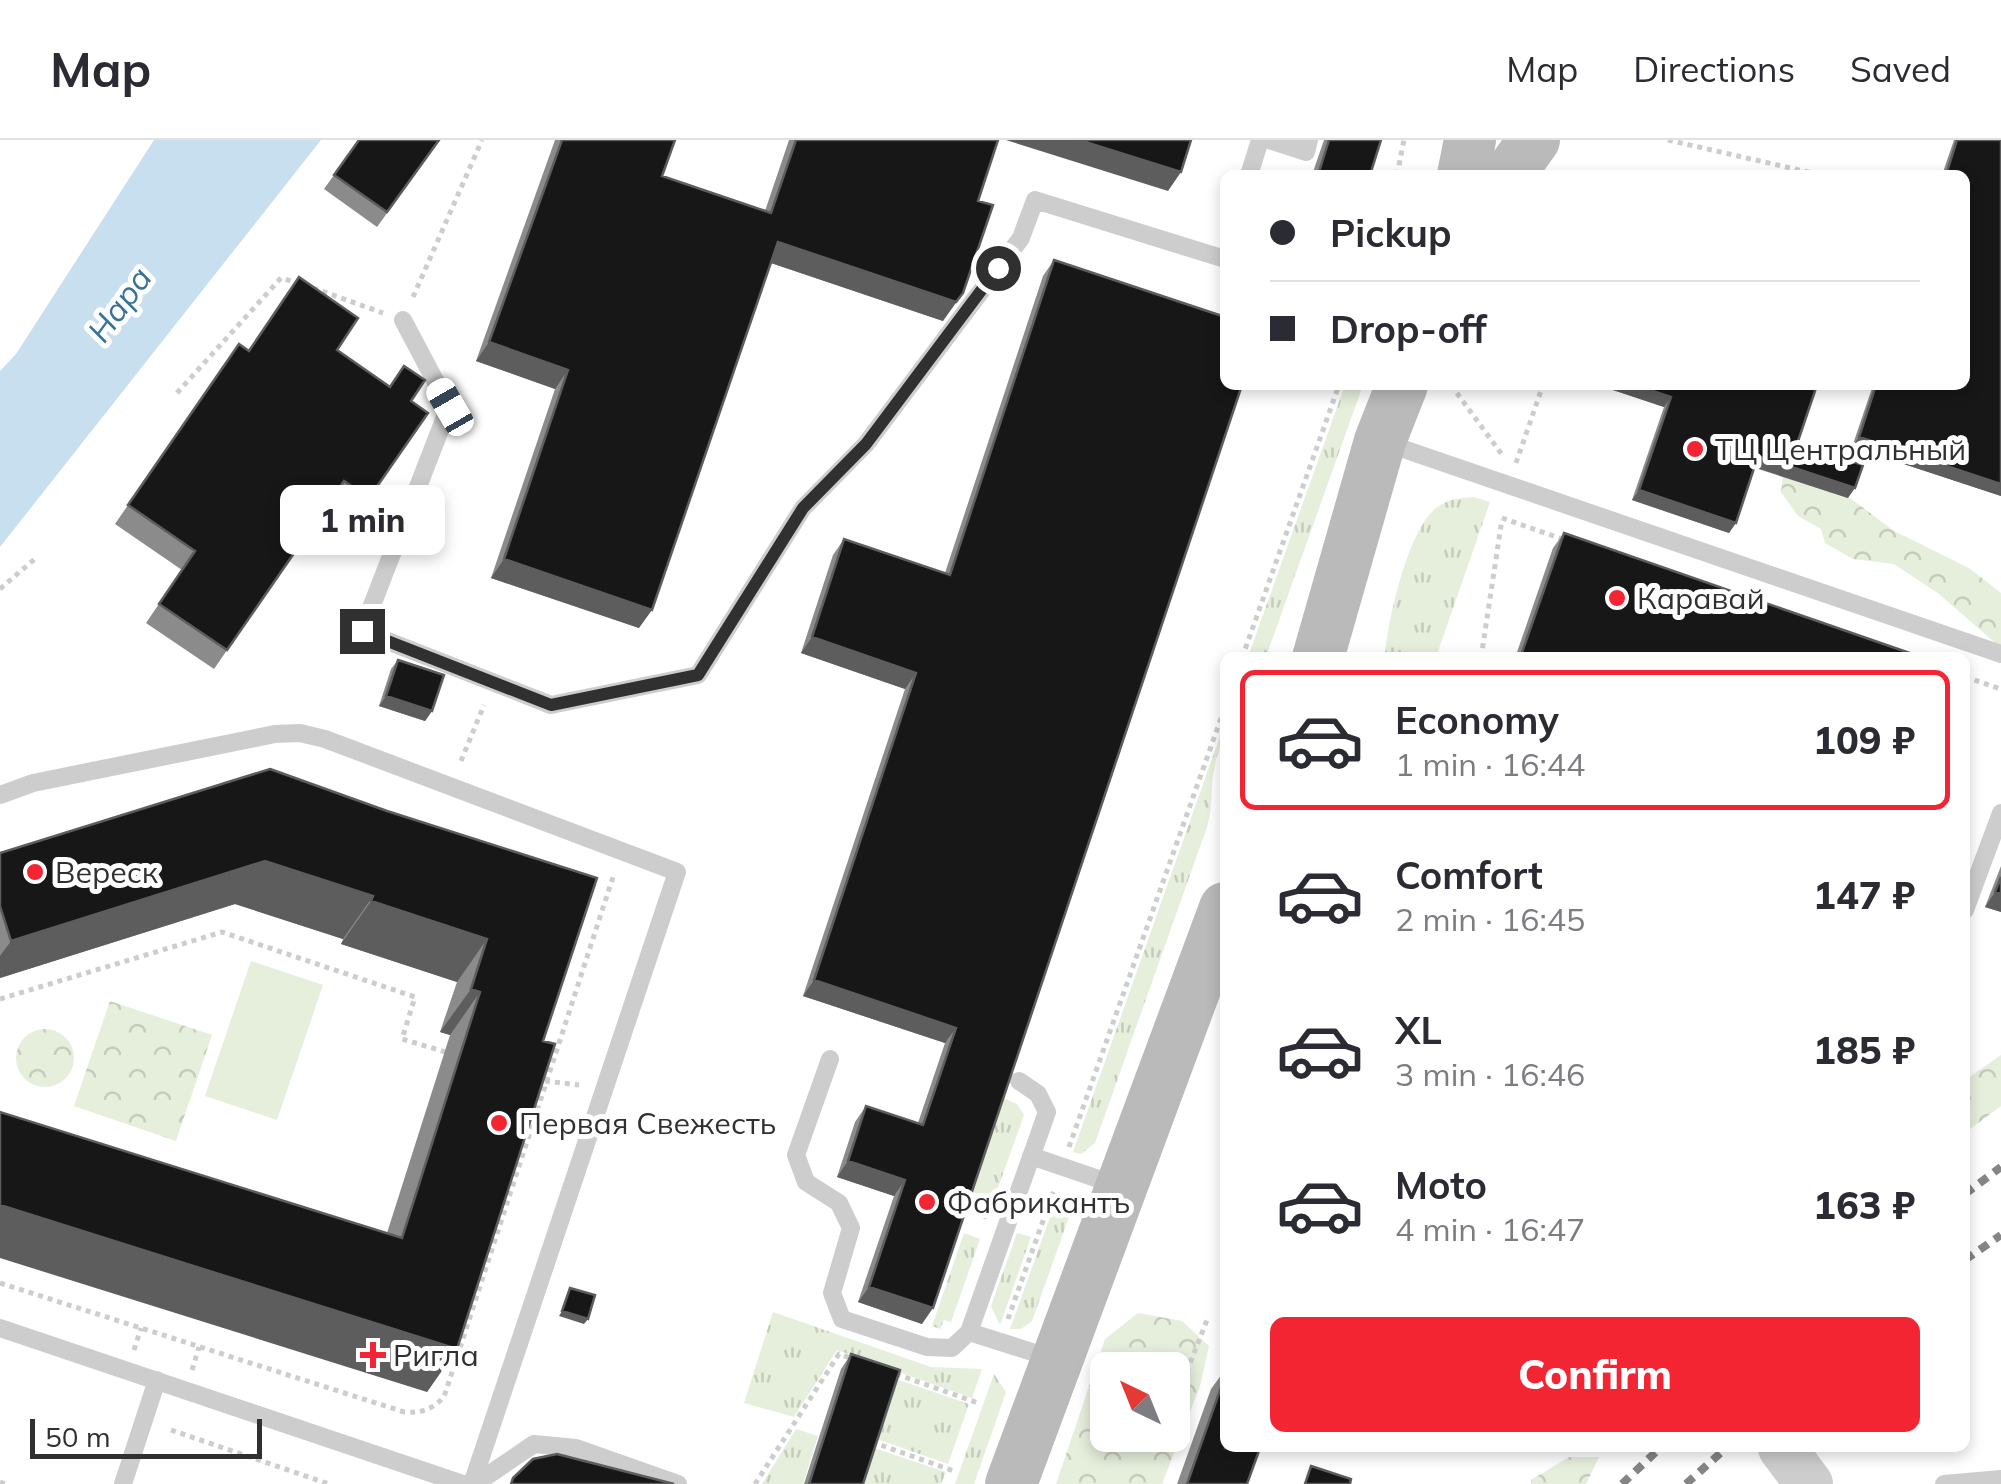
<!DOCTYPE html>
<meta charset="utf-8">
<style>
:root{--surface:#fff;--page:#f2f2f3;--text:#2b2b33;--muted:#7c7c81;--line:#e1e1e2;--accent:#f42533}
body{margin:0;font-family:Mulish,sans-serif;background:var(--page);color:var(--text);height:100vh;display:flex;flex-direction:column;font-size:38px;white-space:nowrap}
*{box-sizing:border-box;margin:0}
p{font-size:32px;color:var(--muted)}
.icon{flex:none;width:55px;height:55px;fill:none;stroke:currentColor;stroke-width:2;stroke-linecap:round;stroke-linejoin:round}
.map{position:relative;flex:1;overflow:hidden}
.sheet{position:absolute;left:1220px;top:512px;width:750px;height:800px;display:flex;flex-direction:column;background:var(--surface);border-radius:15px;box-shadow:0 5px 15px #0003}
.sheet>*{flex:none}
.hud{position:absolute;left:1220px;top:30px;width:750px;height:220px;border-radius:15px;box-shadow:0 5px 15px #0003;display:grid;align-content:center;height:220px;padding:0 50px;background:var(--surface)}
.needle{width:65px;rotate:317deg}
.controls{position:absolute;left:1090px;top:1212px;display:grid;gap:20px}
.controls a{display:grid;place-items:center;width:100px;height:100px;border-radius:15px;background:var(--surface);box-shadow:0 5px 15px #0003;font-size:50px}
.scale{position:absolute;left:30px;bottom:25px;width:232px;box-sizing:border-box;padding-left:10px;border:5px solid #303030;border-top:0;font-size:28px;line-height:35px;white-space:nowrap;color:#303030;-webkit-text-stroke:8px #fff;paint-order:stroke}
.end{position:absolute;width:45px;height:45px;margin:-22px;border:12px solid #303030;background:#fff;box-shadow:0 0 0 5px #fff}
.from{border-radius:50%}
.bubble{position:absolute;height:70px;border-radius:15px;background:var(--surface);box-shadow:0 5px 15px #0003;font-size:32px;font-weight:800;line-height:70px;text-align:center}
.car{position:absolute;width:30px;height:60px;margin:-30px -15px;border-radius:12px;box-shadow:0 0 8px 2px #0007;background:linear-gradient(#fff 24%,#345 0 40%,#fff 0 76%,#345 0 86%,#fff 0)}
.hud b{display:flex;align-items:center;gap:35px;height:95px;font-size:38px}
.hud b+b{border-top:2px solid var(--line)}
.hud i{width:25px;height:25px;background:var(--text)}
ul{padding:18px 0 0;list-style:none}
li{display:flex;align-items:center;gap:30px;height:140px;margin:0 20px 15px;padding:0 30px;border:5px solid transparent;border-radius:15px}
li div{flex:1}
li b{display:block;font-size:38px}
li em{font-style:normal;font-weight:800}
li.selected{border-color:var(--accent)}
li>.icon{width:90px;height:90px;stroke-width:1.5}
.cta{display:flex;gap:20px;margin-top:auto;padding:20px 50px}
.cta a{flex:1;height:115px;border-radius:15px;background:var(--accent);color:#fff;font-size:40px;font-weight:800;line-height:115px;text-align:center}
header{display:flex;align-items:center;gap:60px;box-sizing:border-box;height:140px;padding:0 50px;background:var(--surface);border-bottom:2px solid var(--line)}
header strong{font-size:48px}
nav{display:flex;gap:55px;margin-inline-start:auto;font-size:35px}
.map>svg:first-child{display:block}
</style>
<header>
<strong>Map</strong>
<nav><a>Map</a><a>Directions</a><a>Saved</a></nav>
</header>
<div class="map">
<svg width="2001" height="1344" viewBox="0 0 2001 1344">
<defs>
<pattern id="grass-tufts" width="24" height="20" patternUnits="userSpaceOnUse" patternTransform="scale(2.5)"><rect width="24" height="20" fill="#e6eedc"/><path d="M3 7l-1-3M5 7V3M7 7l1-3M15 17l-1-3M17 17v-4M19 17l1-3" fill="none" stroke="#c6ccbd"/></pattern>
<pattern id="forest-crowns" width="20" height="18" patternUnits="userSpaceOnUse" patternTransform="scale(2.5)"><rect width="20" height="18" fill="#e6eedc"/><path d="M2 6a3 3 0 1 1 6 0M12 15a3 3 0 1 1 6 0" fill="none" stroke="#c6ccbd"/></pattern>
</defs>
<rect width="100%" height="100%" fill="#fff"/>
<path fill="url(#grass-tufts)" d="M1345 245H1363L1266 517H1248Z
M1473 357 1490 362 1436 517H1385C1387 482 1408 390 1436 368 1448 359 1459 358 1473 357Z
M1225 582C1225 599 1216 613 1214 630 1210 650 1213 668 1207 687L1095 1003 1081 1014 1073 1012Z
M1003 958 1017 964 1024 975 994 1059 972 1052Z
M1059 1052 1067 1056 1073 1066 1032 1181 1021 1189H1010Z
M964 1093 980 1099 951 1182 944 1180 940 1189 932 1186Z
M1017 1093 1031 1097 1000 1185 991 1166Z
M773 1172 931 1227 982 1229 972 1258 837 1210 794 1277 744 1263Z
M994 1234 1006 1252 974 1344H955Z
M893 1238 969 1264 948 1324 874 1298Z
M796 1289 818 1296 803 1344H762Z
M871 1307 946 1332 941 1344H859Z"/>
<path fill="url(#forest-crowns)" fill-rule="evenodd" d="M1783 336 1846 355 1894 391 1969 428 2001 453V508L1939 454 1894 424 1853 419 1825 403 1821 389 1798 376 1781 352Z
M110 861 212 895 176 1001 74 966Z
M16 918a29 29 0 1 1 58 0a29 29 0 1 1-58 0Z
M2001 915V966L1965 993V940Z
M1138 1173 1182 1181 1209 1206 1200 1246 1162 1344H1056L1105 1199ZM1108 1230H1172V1295H1108Z
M1569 1317H1599L1586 1344H1531V1340Z"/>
<path fill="#e6eedc" d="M251 821 323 845 277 980 205 956Z"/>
<path fill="#c7dfef" d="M154 0H321L0 407V231L16 214Z"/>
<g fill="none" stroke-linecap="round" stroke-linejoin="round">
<path stroke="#cdcdcd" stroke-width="5" stroke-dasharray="5 5" stroke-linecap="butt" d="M1668 0 1808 32 1807 35
M1808 32 1818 35
M1397 35 1404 0
M313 148 383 173
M413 157 482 0
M1451 245 1503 316
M177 253 281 138 298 143
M1516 323 1543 245
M1502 378 1565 400
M0 449 37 417
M1242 518 1339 245
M1481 518 1502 379
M1965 537 2001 549
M461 621 484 565
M0 859 222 792 415 857 402 899 449 913
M545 941 579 945
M1069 1007 1225 567
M964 1069 987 1077
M0 1143 404 1272C422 1273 431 1270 444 1257L614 734
M1008 1179 1054 1050
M134 1210 141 1188
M192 1230 199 1207
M896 1234 978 1263
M1172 1269 1207 1180
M1097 1285 1108 1284
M171 1290 329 1344
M872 1302 954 1331
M0 1342 6 1344
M755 1344 839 1214 853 1219"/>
<path stroke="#cdcdcd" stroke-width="18" d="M1269 0 1306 12 1309 0
M1249 35 1260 0
M403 180 449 267 362 491 551 565 698 535 803 368 866 304 1021 98 1035 60 1225 119
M1386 303 2001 514
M0 655 33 643 275 594 300 593 325 599 677 732 472 1344
M1965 770 2001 673
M830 919 796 1015 806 1042 839 1063 851 1088 832 1153 842 1179 927 1207 952 1208 969 1192 1047 972 1038 954 1019 941
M1031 1016 1116 1045
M0 1188 463 1344
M969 1192 1054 1219
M123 1344 157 1240
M475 1344 534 1304 576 1308 678 1344
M1944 1344 2001 1339"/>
<path stroke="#cdcdcd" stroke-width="48" d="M1782 1308 1809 1344"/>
<path stroke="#bababa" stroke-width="52" d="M1463 35 1470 0
M1509 35 1534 0
M1318 518 1380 301 1402 245
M1011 1344 1225 768"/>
<path stroke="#858585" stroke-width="8" stroke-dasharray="10 8" stroke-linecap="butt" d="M1965 1054 2001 1027
M1965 1120 2001 1095
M1622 1344 1660 1308
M1686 1344 1726 1308"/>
</g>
<path fill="#8b8b8b" d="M359 0H440L377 87 324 49Z
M555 0H675L662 36 765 71 789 0H998L978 61 943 181 771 123 639 488 491 438 555 249 476 221Z
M1324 0H1381L1370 35H1312Z
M1954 0H2001V356L1852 307 1873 245H1965V35H1942Z
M1054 120 922 1184 858 1162 894 1056 837 1037 855 982 866 966 918 983 945 903 803 856 905 549 801 513 833 415 844 399 945 433 1043 136Z
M239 204 249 211 337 210 428 273 355 377 331 360 214 529 146 483 182 430 115 384Z
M1605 245H1817L1797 304 1848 358 1755 328 1729 393 1632 360 1664 267 1604 247Z
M1564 393 1924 518H1515L1553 408Z
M398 520 432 571 425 581 379 566 391 529Z
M387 671 597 738 543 901 457 1209 427 1252 387 1093 450 895 440 892 457 842 341 804 343 799 235 764 0 838V713Z
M2001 726V772L1985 767Z
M851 1214 863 1344H804L841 1229Z
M1225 1230V1308L1247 1344H1177L1211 1249Z"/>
<path fill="#5d5d5d" d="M1006 0H1079L1181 32 1168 51Z
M778 102 963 153 943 181 765 121Z
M489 202 568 230 555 249 476 221Z
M1605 245H1635L1671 257 1664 267 1604 247Z
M1859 297 2001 344V356L1852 307Z
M1758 316 1855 348 1848 358 1751 326Z
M1639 350 1736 383 1729 393 1632 360Z
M504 419 652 470 639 488 491 438Z
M812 497 916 533 905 549 801 513Z
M386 556 432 571 425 581 379 566Z
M265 721 373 756 343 799 235 764 0 838V816L11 801Z
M1995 752 2001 754V772L1985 767Z
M371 761 487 799 457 842 341 804Z
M814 840 956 888 945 903 803 856Z
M471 849 480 852 450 895 440 892Z
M848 1021 905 1040 894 1056 837 1037Z
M0 1065 457 1209 427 1252 0 1118Z
M869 1147 933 1168 922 1184 858 1162Z
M562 1171 588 1179 584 1184 559 1176Z"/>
<path fill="#171717" stroke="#5d5d5d" stroke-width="2.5" d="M359 0H439L387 72 334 35Z
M562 0H675L662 36 771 73 796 0H998L978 61 993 65 963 153 956 162 778 102 652 470 504 419 568 230 489 202Z
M1079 0H1191L1181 32Z
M1329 0H1381L1370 35H1318Z
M1957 0H2001V344L1859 297 1876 245H1965V35H1946Z
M1054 120 1225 177V245H1242L933 1168 869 1147 905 1040 848 1021 866 966 923 985 956 888 814 840 916 533 812 497 844 399 950 435Z
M299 137 358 178 337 210 390 247 404 226 425 240 411 261 428 273 369 358 344 341 227 510 159 464 195 411 128 365 239 204 249 211Z
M1635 245H1817L1797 304 1863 325 1855 348 1758 316 1736 383 1639 350 1671 257Z
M1564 393 1924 518H1520Z
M398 520 444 535 432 571 386 556Z
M270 629 387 671 597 738 543 901 555 904 457 1209 0 1065V972L402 1098 480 852 471 849 487 799 371 761 373 756 265 721 11 801 0 766V713Z
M2001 737V754L1995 752Z
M570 1148 595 1155 588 1179 562 1171Z
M851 1214 900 1230 863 1344H809Z
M1225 1236V1308H1260L1247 1344H1187Z
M557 1314 674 1344H511L513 1338 533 1319Z
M1311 1326 1351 1339 1350 1344H1305Z"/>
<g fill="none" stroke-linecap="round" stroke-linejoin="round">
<path stroke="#303030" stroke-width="12" d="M362 491 551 565 698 535 803 368 866 304 998 128"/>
</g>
<g fill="#f42533" stroke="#fff" stroke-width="4">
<circle cx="1695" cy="309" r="10"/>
<circle cx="1617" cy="458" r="10"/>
<circle cx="35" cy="732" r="10"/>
<circle cx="499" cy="983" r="10"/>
<circle cx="927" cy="1062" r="10"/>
<path d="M368 1200h10v10h10v10h-10v10h-10v-10h-10v-10h10z"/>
</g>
<g text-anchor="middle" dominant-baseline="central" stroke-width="10" stroke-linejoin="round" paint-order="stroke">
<g font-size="30" fill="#303030" stroke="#fff" text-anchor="start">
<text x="1715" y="309">ТЦ Центральный</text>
<text x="1637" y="458">Каравай</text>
<text x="55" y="732">Вереcк</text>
<text x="519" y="983">Первая Свежесть</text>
<text x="947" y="1062">Фабрикантъ</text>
<text x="393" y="1215">Ригла</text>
</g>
<g font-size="32" font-style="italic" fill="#367299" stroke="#fff">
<text transform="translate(119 164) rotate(-54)">Нара</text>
</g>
</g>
</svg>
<div class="controls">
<a><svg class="needle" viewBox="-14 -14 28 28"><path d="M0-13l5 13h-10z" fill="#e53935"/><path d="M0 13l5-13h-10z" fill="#7c7c81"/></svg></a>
</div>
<div class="scale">50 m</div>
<i class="end from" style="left:998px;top:128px"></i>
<i class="end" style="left:362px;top:491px"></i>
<div class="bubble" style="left:280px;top:345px;width:165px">1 min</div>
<i class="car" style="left:450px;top:267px;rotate:330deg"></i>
<div class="hud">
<b><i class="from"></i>Pickup</b>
<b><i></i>Drop-off</b>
</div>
<section class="sheet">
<ul>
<li class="selected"><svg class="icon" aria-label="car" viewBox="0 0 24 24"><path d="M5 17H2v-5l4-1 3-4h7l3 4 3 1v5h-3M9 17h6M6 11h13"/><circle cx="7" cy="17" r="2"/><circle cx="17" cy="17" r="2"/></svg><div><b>Economy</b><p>1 min · 16:44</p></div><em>109 ₽</em></li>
<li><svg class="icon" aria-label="car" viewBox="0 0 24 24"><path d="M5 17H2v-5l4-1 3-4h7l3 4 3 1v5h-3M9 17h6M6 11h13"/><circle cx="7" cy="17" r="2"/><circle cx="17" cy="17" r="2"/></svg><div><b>Comfort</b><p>2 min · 16:45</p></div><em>147 ₽</em></li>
<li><svg class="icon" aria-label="car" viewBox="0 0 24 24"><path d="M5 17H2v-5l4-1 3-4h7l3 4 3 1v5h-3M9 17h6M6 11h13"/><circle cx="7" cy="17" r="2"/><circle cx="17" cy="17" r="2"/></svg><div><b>XL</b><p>3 min · 16:46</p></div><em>185 ₽</em></li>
<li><svg class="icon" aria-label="car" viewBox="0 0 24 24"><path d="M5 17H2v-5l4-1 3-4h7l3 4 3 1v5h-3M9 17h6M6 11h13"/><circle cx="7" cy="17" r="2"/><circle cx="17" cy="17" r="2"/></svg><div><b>Moto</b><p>4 min · 16:47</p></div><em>163 ₽</em></li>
</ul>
<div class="cta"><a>Confirm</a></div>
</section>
</div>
